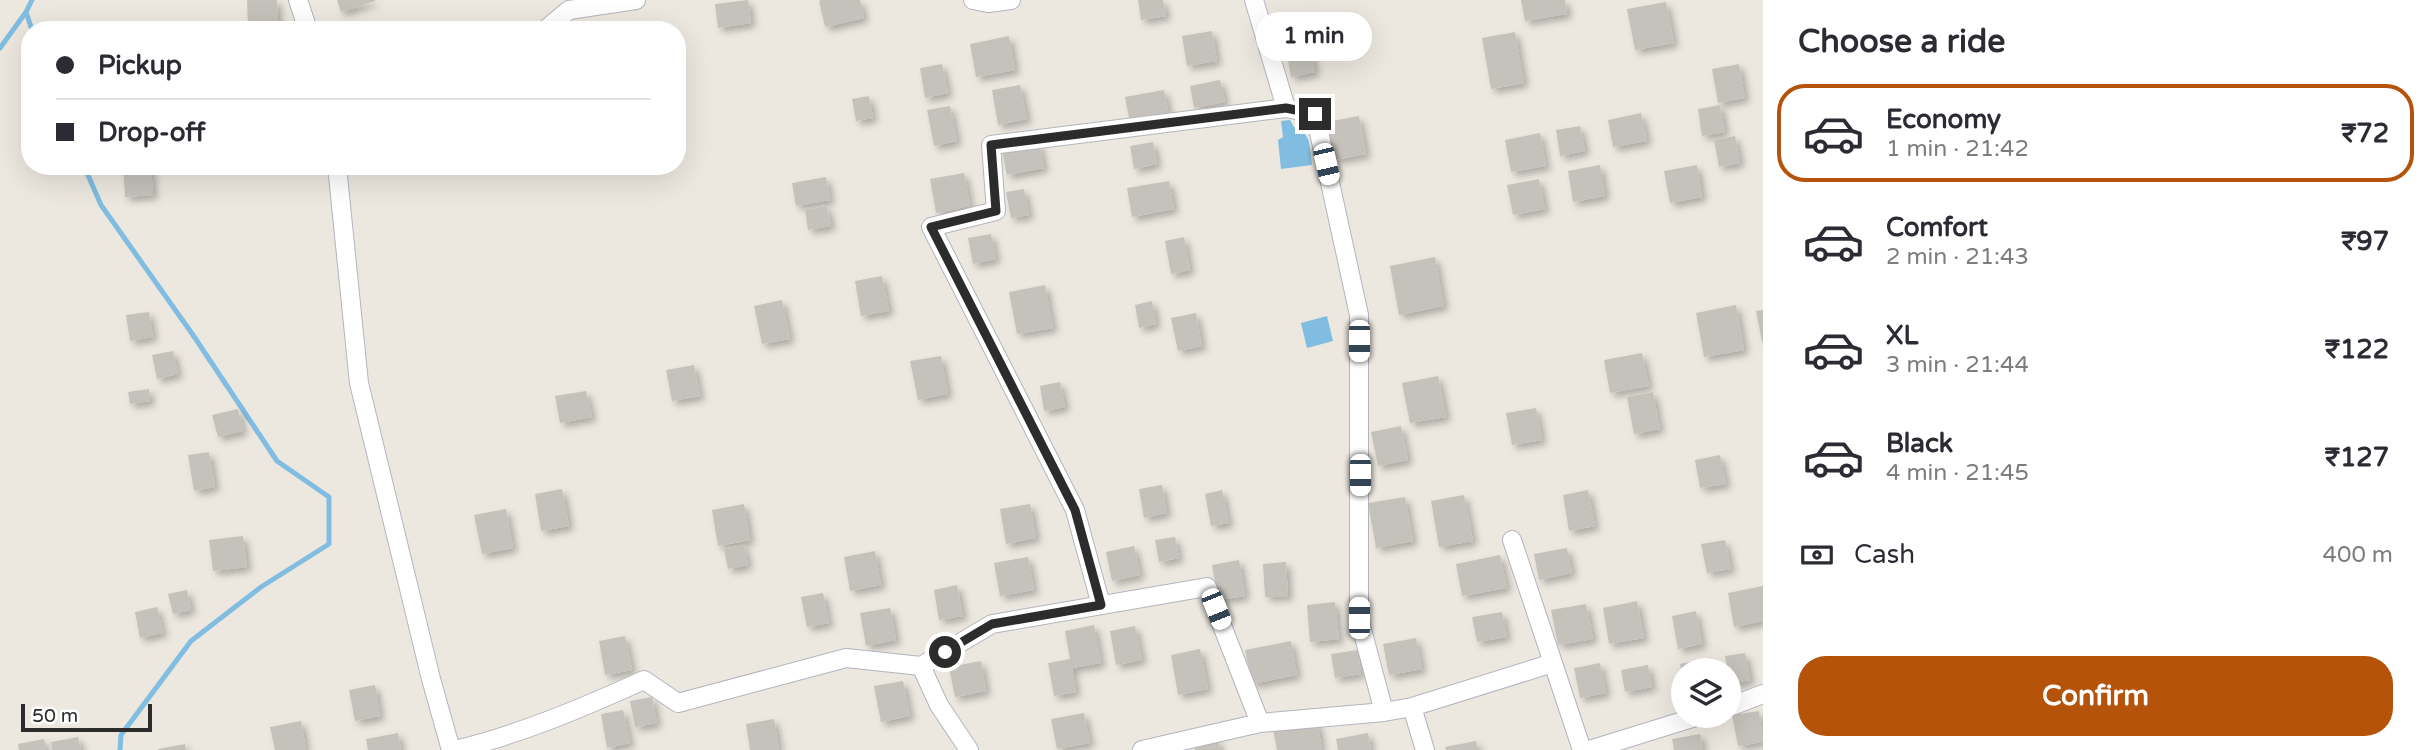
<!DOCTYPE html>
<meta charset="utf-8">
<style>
:root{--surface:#fff;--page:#f2f2f3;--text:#2b2b33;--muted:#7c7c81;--line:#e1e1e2;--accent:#b45309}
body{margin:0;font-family:"Varela Round",sans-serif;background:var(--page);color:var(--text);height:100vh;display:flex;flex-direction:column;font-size:26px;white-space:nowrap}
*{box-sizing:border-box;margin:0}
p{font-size:23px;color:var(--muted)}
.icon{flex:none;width:38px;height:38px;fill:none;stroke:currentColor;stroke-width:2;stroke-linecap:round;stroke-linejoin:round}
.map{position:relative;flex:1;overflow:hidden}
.panel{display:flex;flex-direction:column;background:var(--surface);width:665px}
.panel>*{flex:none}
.hud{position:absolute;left:21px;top:21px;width:665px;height:154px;border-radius:28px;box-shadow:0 7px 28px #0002;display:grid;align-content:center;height:154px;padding:0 35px;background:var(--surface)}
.tools{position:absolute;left:1671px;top:658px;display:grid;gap:14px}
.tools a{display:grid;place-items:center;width:70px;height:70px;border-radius:50%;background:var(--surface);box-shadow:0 7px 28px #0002;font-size:35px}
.scale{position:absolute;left:21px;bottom:18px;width:131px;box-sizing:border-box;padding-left:7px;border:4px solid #2c2c2c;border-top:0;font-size:19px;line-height:24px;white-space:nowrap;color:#2c2c2c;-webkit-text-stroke:5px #fff;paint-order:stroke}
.end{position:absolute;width:32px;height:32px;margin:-16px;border:9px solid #2c2c2c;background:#fff;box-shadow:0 0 0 4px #fff}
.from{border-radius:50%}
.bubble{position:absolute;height:49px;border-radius:24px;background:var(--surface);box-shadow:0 7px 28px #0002;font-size:23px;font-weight:700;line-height:49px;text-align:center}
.car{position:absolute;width:21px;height:42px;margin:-21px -10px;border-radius:9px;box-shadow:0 0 5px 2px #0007;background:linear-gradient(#fff 24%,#345 0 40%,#fff 0 76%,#345 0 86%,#fff 0)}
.hud b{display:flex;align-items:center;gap:24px;height:66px;font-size:26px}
.hud b+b{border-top:2px solid var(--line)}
.hud i{width:18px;height:18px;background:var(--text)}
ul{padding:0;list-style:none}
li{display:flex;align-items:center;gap:21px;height:98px;margin:0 14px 10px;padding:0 21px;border:4px solid transparent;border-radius:28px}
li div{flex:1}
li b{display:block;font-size:26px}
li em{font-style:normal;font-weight:700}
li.current{border-color:var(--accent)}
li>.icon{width:63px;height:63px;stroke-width:1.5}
h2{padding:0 35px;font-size:32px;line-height:84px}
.pay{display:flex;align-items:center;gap:18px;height:77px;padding:0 35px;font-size:26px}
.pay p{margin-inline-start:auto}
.button{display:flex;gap:14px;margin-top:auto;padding:14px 35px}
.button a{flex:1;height:80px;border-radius:28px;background:var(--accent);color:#fff;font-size:28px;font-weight:700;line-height:80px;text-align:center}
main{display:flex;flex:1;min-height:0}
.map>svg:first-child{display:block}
</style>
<main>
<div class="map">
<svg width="1763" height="750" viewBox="0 0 1763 750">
<defs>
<filter id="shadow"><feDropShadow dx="4.5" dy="4.5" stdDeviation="3.5" flood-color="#0004"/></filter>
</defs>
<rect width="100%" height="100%" fill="#ece8e0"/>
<path fill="#80bde1" d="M1290 120 1294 127H1301L1309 141 1312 165 1281 169 1278 140 1283 137 1281 121Z
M1327 316 1333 341 1307 348 1301 323Z"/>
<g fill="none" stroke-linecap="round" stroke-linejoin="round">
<path stroke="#80bde1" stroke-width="5" d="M26 12 32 30
M0 48 26 12 32 0
M84 166 101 205 193 335 277 461 329 497V544L261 587 191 641 121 735 120 750"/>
</g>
<path fill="#c5c2bb" filter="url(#shadow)" d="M247 0H277L278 25 248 26Z
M337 0H375V1L341 12Z
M748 0 751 23 718 28 715 4Z
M821 0H860L864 18 825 27 819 1Z
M1138 0H1163L1166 16 1141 20Z
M1521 0H1565L1567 14 1525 21Z
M1666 2 1674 43 1635 50 1627 9Z
M368 24 370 30H344V28Z
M1212 31 1217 61 1187 66 1182 36Z
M1515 32 1524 83 1491 89 1482 38Z
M1009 36 1015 70 976 77 970 44Z
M1309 39 1315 72 1291 77 1285 44Z
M942 64 948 93 925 98 920 68Z
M1739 64 1745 98 1718 103 1712 69Z
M1220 80 1225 102 1194 108 1190 86Z
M1020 85 1027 119 998 125 992 90Z
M1164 90 1169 116 1130 123 1125 97Z
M869 96 873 118 856 121 852 99Z
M1720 105 1725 132 1702 136 1698 109Z
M950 106 957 141 934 146 927 110Z
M1641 113 1647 141 1613 147 1608 120Z
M1359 116 1366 154 1334 160 1327 122Z
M1580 126 1585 151 1560 156 1556 130Z
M1540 133 1546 166 1511 172 1505 140Z
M1735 136 1740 163 1719 167 1714 140Z
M1153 142 1157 164 1134 169 1130 146Z
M1039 143 1044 168 1007 175 1002 151Z
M1600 165 1605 196 1573 202 1568 171Z
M1697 165 1702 197 1670 203 1664 171Z
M123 166H151L153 195 125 197Z
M964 173 970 206 936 213 930 179Z
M826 177 830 200 796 206 792 183Z
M1539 179 1545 209 1513 215 1507 185Z
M1169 181 1174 209 1132 217 1127 188Z
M1024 189 1029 215 1011 218 1006 192Z
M827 206 831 226 808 230 805 210Z
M991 234 996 259 973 264 968 238Z
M1184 237 1190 270 1171 274 1165 241Z
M1435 257 1444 306 1399 315 1390 266Z
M882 276 889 311 861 316 855 281Z
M1045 285 1053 328 1017 334 1009 292Z
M782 300 790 339 762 344 754 306Z
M1152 301 1156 324 1139 328 1135 305Z
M1736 305 1744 350 1704 357 1696 313Z
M1763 310V342H1762L1756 311Z
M149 312 153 337 130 341 126 315Z
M1196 313 1202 346 1178 351 1171 318Z
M173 351 178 374 157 379 152 355Z
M1642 353 1649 386 1610 393 1604 360Z
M941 356 948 394 918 400 910 361Z
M694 365 700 396 672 401 666 370Z
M1438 376 1446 417 1410 423 1402 383Z
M1060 382 1065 407 1044 411 1040 386Z
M149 389 150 401 130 404 128 392Z
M586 391 592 417 560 423 555 396Z
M1653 392 1660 429 1634 434 1627 397Z
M1536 408 1542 440 1512 445 1506 413Z
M238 409 243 431 218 437 212 415Z
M1401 426 1408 460 1378 466 1371 432Z
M209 452 215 487 194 491 188 455Z
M1720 455 1726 484 1700 488 1695 460Z
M1162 485 1167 513 1144 518 1139 489Z
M562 489 569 526 541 531 535 494Z
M1222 490 1229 523 1211 526 1205 494Z
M1588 490 1595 526 1569 531 1563 495Z
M1464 495 1473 541 1439 547 1431 501Z
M1405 497 1413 541 1376 548 1368 503Z
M744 504 750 540 718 546 712 510Z
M1030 504 1036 538 1006 544 1000 509Z
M506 509 513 548 482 554 474 515Z
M243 536 247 567 213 571 209 540Z
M1175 537 1179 558 1159 562 1155 540Z
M1725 540 1731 569 1707 573 1701 544Z
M744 545 748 565 728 569 724 549Z
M1134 546 1140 575 1112 581 1106 552Z
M1567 548 1572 573 1539 580 1534 554Z
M875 551 881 585 850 591 844 557Z
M1500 555 1507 588 1462 596 1456 564Z
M1028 557 1034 590 1000 596 994 563Z
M1239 560 1245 596 1218 600 1212 565Z
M1286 562 1288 596 1265 597 1263 564Z
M957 585 963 616 939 620 934 590Z
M1763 586V621L1734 627 1728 593Z
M187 590 191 610 173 614 168 594Z
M823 593 829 623 807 627 801 597Z
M1637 601 1644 638 1609 644 1603 608Z
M1335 602 1339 639 1310 642 1307 605Z
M1586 604 1593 639 1558 645 1551 610Z
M157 607 163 633 140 638 135 612Z
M890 608 896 640 866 646 860 613Z
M1696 611 1702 644 1678 649 1672 616Z
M1502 612 1507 637 1477 642 1472 617Z
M1094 625 1101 663 1072 668 1076 692 1054 696 1048 663 1070 659 1065 631Z
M1135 626 1142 660 1116 665 1110 631Z
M625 636 632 670 605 675 599 641Z
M1416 638 1422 669 1389 675 1383 644Z
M1291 641 1297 675 1252 684 1245 650Z
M1200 649 1208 689 1178 695 1171 655Z
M1358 650 1361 674 1335 678 1331 654Z
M1745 653 1750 680 1730 684 1725 656Z
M1711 658 1713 670H1681L1680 664Z
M981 661 986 691 955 697 949 667Z
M1600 663 1606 693 1580 698 1574 668Z
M1648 665 1652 687 1625 692 1621 670Z
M903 681 910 716 881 722 874 686Z
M375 685 380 716 355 721 349 690Z
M652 697 657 723 635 727 630 701Z
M623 710 630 743 607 748 601 714Z
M1759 711 1763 742 1738 746 1732 715Z
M1084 713 1090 743 1057 749 1051 719Z
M774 719 779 750H750L746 724Z
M301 721 306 750H275L270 727Z
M1317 721 1322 750H1277L1273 729Z
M398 733 401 750H368L366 739Z
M1368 733 1371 750H1338L1336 739Z
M1700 734 1703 750H1674L1672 739Z
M78 737 81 750H52L51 742Z
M44 739 46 750H19L18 744Z
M1218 739 1220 750H1195L1194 744Z
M1476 741 1478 750H1446L1445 747Z
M185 744 186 750H158V749Z"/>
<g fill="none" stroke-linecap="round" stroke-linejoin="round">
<defs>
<path id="street" d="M298 0 308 30
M973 0 988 3 1011 0
M1254 0 1286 108 1315 114 1359 315V618L1384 712 1412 707 1425 750
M545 30 569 10 636 0
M337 166 359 383 431 679 451 750
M1512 540 1553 663
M1101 605 1075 510 931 227 996 211 991 145 1286 108
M921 666 939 705 969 750
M1412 707 1553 663 1582 750
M1729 707 1763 694
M455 750C521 734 582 708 644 680L678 703 846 658 921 666 992 624 1207 587 1260 723 1384 712
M1142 750 1260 723
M1589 750 1699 716"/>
</defs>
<use href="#street" stroke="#b3b4be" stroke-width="20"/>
<use href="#street" stroke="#fff" stroke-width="18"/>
</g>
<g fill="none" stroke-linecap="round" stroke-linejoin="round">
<path stroke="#2c2c2c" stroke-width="9" d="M945 652 992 624 1101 605 1075 510 931 227 996 211 991 145 1286 108 1315 114"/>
</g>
</svg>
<div class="tools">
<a><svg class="icon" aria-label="layers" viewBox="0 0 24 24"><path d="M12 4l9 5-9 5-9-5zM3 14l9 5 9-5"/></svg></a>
</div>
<div class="scale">50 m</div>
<i class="end from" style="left:945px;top:652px"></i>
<i class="end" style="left:1315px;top:114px"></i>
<div class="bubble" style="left:1256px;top:12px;width:116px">1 min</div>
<i class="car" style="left:1326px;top:164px;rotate:167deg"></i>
<i class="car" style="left:1359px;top:341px;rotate:180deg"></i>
<i class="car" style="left:1360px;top:475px;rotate:180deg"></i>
<i class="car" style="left:1216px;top:609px;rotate:158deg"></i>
<i class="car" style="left:1359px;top:618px;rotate:0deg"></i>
<div class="hud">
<b><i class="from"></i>Pickup</b>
<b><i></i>Drop-off</b>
</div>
</div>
<section class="panel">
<h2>Choose a ride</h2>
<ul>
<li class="current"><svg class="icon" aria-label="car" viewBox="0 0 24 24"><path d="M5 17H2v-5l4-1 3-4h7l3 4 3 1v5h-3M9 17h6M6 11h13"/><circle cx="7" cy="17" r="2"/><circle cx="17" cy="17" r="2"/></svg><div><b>Economy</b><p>1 min · 21:42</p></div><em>₹72</em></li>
<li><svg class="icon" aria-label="car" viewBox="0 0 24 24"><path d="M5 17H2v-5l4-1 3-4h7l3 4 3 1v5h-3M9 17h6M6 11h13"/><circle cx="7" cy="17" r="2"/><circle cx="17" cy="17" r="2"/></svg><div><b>Comfort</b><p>2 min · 21:43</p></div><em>₹97</em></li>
<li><svg class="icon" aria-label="car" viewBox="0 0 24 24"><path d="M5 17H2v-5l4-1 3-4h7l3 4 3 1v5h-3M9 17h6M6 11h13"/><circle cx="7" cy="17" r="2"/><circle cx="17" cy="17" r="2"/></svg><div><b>XL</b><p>3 min · 21:44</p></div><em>₹122</em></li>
<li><svg class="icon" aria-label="car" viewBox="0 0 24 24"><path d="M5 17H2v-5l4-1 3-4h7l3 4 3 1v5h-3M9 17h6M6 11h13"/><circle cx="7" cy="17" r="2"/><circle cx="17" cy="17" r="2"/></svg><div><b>Black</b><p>4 min · 21:45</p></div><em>₹127</em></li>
</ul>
<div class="pay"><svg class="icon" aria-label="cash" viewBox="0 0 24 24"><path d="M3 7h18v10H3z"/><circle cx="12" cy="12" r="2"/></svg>Cash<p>400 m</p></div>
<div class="button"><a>Confirm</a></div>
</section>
</main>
